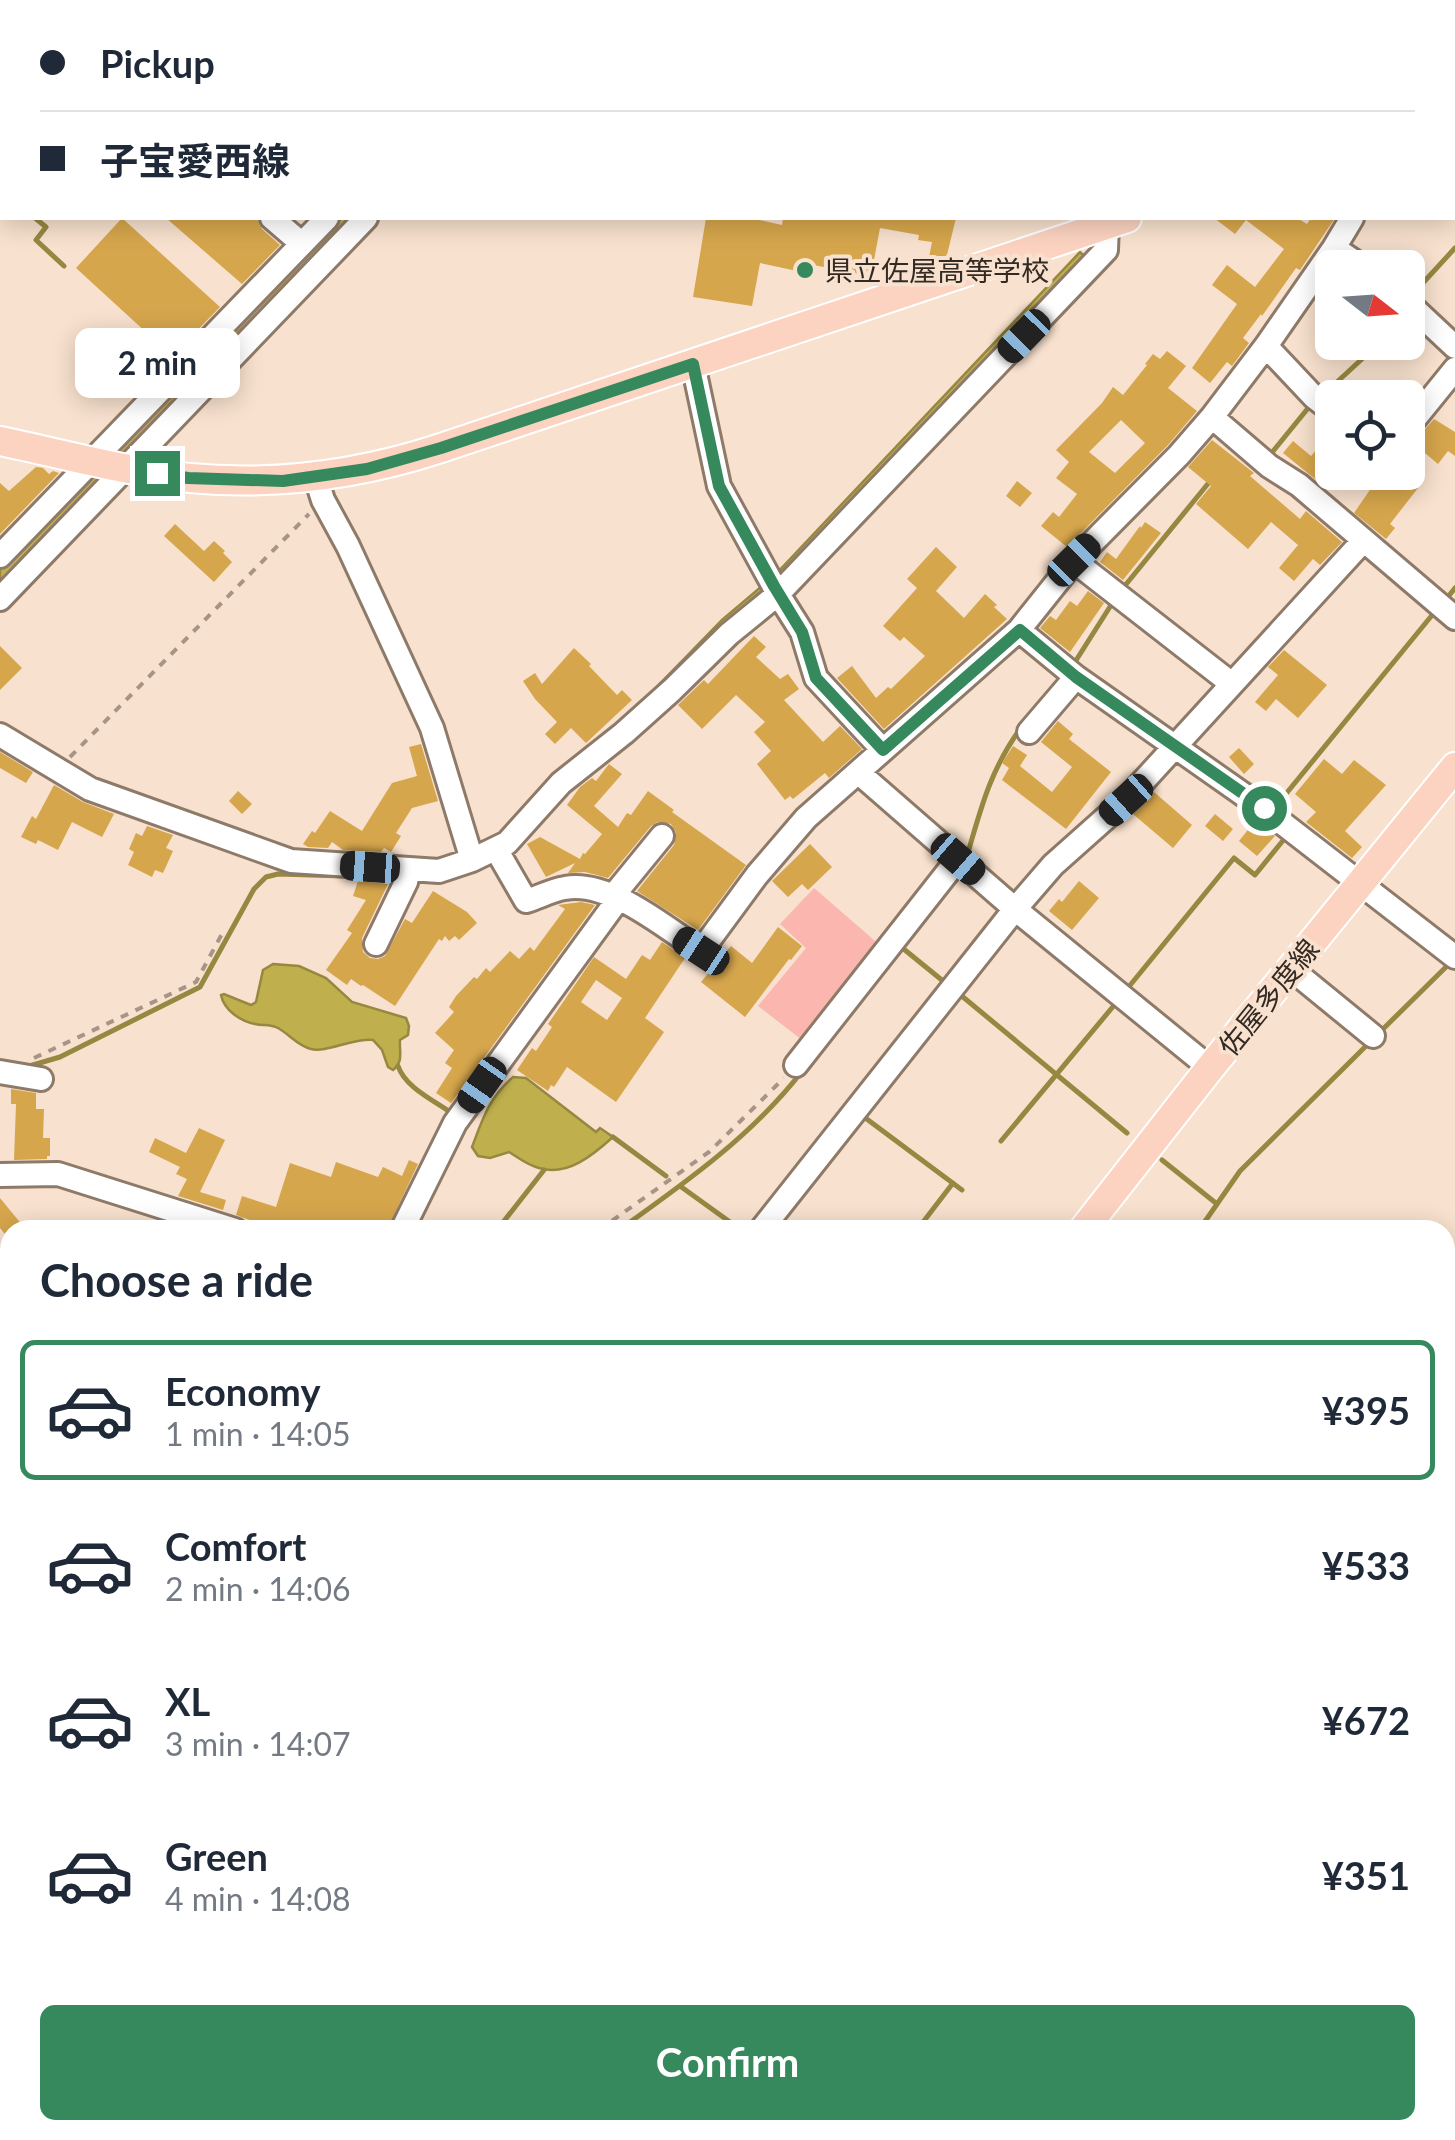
<!DOCTYPE html>
<meta charset="utf-8">
<style>
:root{--surface:#fff;--page:#f6f6f7;--text:#1f2937;--muted:#747a83;--line:#e0e1e3;--accent:#35895c}
body{margin:0;font-family:Lato,"Noto Sans JP",sans-serif;background:var(--page);color:var(--text);height:100vh;display:flex;flex-direction:column;font-size:38px;white-space:nowrap}
*{box-sizing:border-box;margin:0}
p{font-size:32px;color:var(--muted)}
.icon{flex:none;width:55px;height:55px;fill:none;stroke:currentColor;stroke-width:2;stroke-linecap:round;stroke-linejoin:round}
.map{position:relative;flex:1;overflow:hidden}
.panel{position:absolute;left:0px;top:1220px;width:1455px;height:920px;display:flex;flex-direction:column;background:var(--surface);border-radius:30px 30px 0 0;box-shadow:0 5px 25px #0003}
.panel>*{flex:none}
.guide{position:absolute;left:0px;top:0px;width:1455px;height:220px;box-shadow:0 5px 25px #0003;display:grid;align-content:center;height:220px;padding:0 40px;background:var(--surface)}
.needle{width:65px;rotate:107deg}
.tools{position:absolute;left:1315px;top:250px;display:grid;gap:20px}
.tools a{display:grid;place-items:center;width:110px;height:110px;border-radius:15px;background:var(--surface);box-shadow:0 5px 25px #0003;font-size:50px}
.end{position:absolute;width:45px;height:45px;margin:-22px;border:12px solid #35895c;background:#fff;box-shadow:0 0 0 5px #fff}
.from{border-radius:50%}
.bubble{position:absolute;height:70px;border-radius:15px;background:var(--surface);box-shadow:0 5px 25px #0003;font-size:32px;font-weight:700;line-height:70px;text-align:center}
.car{position:absolute;width:30px;height:60px;margin:-30px -15px;border-radius:12px;box-shadow:0 0 8px 2px #0007;background:linear-gradient(#222 24%,#8ab4d8 0 40%,#222 0 76%,#8ab4d8 0 86%,#222 0)}
.guide b{display:flex;align-items:center;gap:35px;height:95px;font-size:38px}
.guide b+b{border-top:2px solid var(--line)}
.guide i{width:25px;height:25px;background:var(--text)}
ul{padding:0;list-style:none}
li{display:flex;align-items:center;gap:30px;height:140px;margin:0 20px 15px;padding:0 20px;border:5px solid transparent;border-radius:15px}
li div{flex:1}
li b{display:block;font-size:38px}
li em{font-style:normal;font-weight:700}
li.active{border-color:var(--accent)}
li>.icon{width:90px;height:90px;stroke-width:1.5}
h2{padding:0 40px;font-size:45px;line-height:120px}
.button{display:flex;gap:20px;margin-top:auto;padding:20px 40px}
.button a{flex:1;height:115px;border-radius:15px;background:var(--accent);color:#fff;font-size:40px;font-weight:700;line-height:115px;text-align:center}
.map>svg:first-child{display:block}
</style>
<div class="map">
<svg width="1455" height="2140" viewBox="0 0 1455 2140">
<rect width="100%" height="100%" fill="#f8e1ce"/>
<path fill="#fbb6b0" d="M814 888 882 947 806 1043 758 1006 806 948 780 924Z
M411 2130H547L549 2131 542 2140H404Z"/>
<path fill="#c0b04d" stroke="#968840" stroke-width="2.5" d="M339 218H357L0 591V565Z
M1080 252 1085 257 768 590 647 704 643 701 722 620 774 576Z
M273 964 299 966 326 978 352 1002 406 1018 409 1026 408 1035 400 1040C399 1052 404 1061 393 1070L388 1067 382 1050 373 1040C353 1038 326 1053 311 1049 298 1046 289 1034 278 1028 270 1024 263 1026 255 1024 240 1021 224 1010 221 995L224 994 251 1005 256 1002 263 970Z
M513 1077 526 1078 596 1132 600 1128 613 1137C593 1155 567 1177 539 1168 527 1165 519 1158 509 1152L490 1158 478 1156 472 1147C483 1118 489 1098 513 1077Z"/>
<g fill="none" stroke-linecap="round" stroke-linejoin="round">
<path stroke="#968840" stroke-width="5" d="M0 187 2 190
M35 218 46 227 36 240 64 266
M1411 296 1455 248
M1324 394 1363 358 1374 342
M1270 455 1309 407
M1123 588 1211 480
M1447 598 1455 588
M1075 662 1113 602
M1280 808 1276 806 1433 614
M967 856C981 808 990 771 1020 729
M900 946 943 981
M1127 989 1234 858 1255 875 1285 838
M957 992 1127 1133
M1381 1031 1448 965
M398 1066C405 1087 433 1100 450 1112
M26 1067 60 1057 200 987 254 889 266 877 278 874 344 876
M860 1114 962 1190
M613 1137 666 1176
M1001 1141 1116 1003
M1162 1160 1217 1204
M680 1186 741 1230
M497 1230 544 1170
M619 1230C685 1183 753 1135 803 1070
M917 1230 953 1183
M1199 1230 1240 1171 1366 1046
M0 1423 10 1415
M1445 1875 1455 1866
M222 2140 230 2130
M558 2140 565 2130
M1218 2140 1229 2130"/>
</g>
<path fill="#d6a64c" fill-rule="evenodd" d="M122 218 220 307 172 356 76 268Z
M166 218H257L262 229 280 245 242 284Z
M706 218H756L755 219 782 225 783 218H956L946 259 929 257 932 242 918 240 919 235 880 228 871 276 808 264 811 274 760 263 752 306 693 297Z
M1214 218H1297L1307 224 1311 218H1335L1300 270 1296 268 1262 316 1261 314 1243 338 1249 343 1232 366 1227 362 1210 383 1192 368 1237 304 1212 285 1227 265 1255 287 1284 249 1246 220 1235 234Z
M1167 351 1186 366 1168 388 1197 411 1168 445 1067 547 1041 526 1053 512 1059 517 1077 494 1056 478 1069 462 1056 450 1102 403 1113 387 1123 395 1147 365 1145 364 1153 354 1160 359ZM1121 420 1145 443 1115 473 1089 452Z
M135 367 150 380 138 392 124 379Z
M1434 419 1455 432V456L1448 451 1438 464 1413 443Z
M1212 440 1254 473 1250 476 1300 519 1306 511 1342 542 1320 565 1313 559 1294 581 1279 568 1298 545 1271 522 1248 549 1196 504 1211 486 1188 467Z
M1293 441 1311 456 1318 448 1332 461V469L1320 483 1283 453Z
M36 467 43 468 49 474 53 471 59 473 0 534V483L9 491Z
M1390 474 1403 484 1407 479 1418 488 1390 524 1395 528 1386 539 1354 513 1376 481 1381 485Z
M1017 481 1032 493 1020 507 1006 496Z
M1145 522 1161 533 1123 580 1100 562 1107 552 1116 559 1140 526 1141 528Z
M175 524 204 551 214 541 225 551 223 553 232 562 214 582 164 536Z
M936 547 957 567 936 591 964 618 985 594 997 605 994 607 1007 619 884 729 837 678 852 666 876 698 888 687 891 689 925 656 904 637 900 641 883 626 917 588 907 579Z
M1088 591 1104 603 1070 652 1040 628 1050 616 1056 620 1070 601 1077 606Z
M754 636 766 647 756 657 780 679 788 674 799 689 784 700 823 742 840 726 862 749 829 778 825 773 793 799 790 796 785 800 757 764 771 751 754 732 765 722 736 695 702 729 678 705 704 680 708 684Z
M0 646 22 668 0 690Z
M574 648 591 664 589 666 617 695 622 690 632 700 586 743 571 728 555 744 545 734 557 722 535 699 523 681 535 673 542 684Z
M1284 650 1327 685 1298 718 1276 699 1266 711 1255 702 1278 675 1268 667Z
M1058 721 1073 734 1069 739 1111 772 1066 829 1002 780 1009 768 1002 763 1013 746 1027 755 1020 766 1052 792 1072 767 1041 742Z
M421 744 438 801 412 808 396 833 401 836 391 852 384 848 381 852 343 850 332 842 328 848 308 847 303 844 312 831 315 833 330 811 362 831 392 783 417 776 409 747Z
M1239 748 1254 764 1244 774 1229 757Z
M0 752 33 772 26 783 0 768Z
M1324 759 1342 774 1354 760 1386 785 1345 831 1362 847 1352 858 1306 822 1316 812 1295 794Z
M609 764 622 774 594 806 618 827 627 813 631 815 648 791 674 810 672 812 746 865 698 930 637 891 674 845 676 832 671 824 658 822 651 826 608 878 585 872 568 873 575 863 546 877 527 844 540 837 580 859 583 853 585 854 602 834 567 805 580 787 592 778 596 781Z
M54 785 83 802 114 814 102 837 72 822 58 850 38 840 36 844 21 837 32 816 36 819Z
M238 791 252 804 242 814 229 801Z
M1154 792 1192 825 1173 848 1133 814Z
M1215 814 1233 829 1223 841 1205 826Z
M1255 821 1275 836 1257 856 1239 841Z
M147 826 173 835 166 848 173 851 163 873 155 870 152 877 128 865 134 852 129 849 136 833 142 836Z
M810 844 832 867 808 890 802 884 788 897 772 881Z
M358 881 388 884 362 938 363 952 370 958 378 959 385 956 405 919 412 923 433 891 467 912 477 923 459 940 455 936 449 941 445 936 442 941 439 939 395 1006 363 985 361 986 351 979 347 985 326 970 352 933 347 930 366 900 353 896Z
M1079 881 1099 898 1072 930 1049 911 1059 899 1062 902Z
M581 902 595 905 451 1103 436 1093 452 1068 445 1063 454 1050 435 1033 454 1012 449 1007 456 996 474 977 477 979 486 968 490 972 510 951 519 959 530 947 534 951 565 909 558 905Z
M778 927 802 946 791 960 789 959 745 1017 701 982 731 946 752 963Z
M662 942 685 958 645 1018 664 1032 616 1102 567 1067 554 1087 551 1085 548 1091 517 1070 532 1048 536 1051 552 1027 548 1024 594 957 626 979 642 955 650 960ZM596 980 622 998 607 1020 581 1002Z
M11 1089 36 1093V1109H44L43 1138H50V1156H47V1159L14 1160 16 1104H11Z
M199 1128 225 1140 200 1192 226 1200 223 1210 178 1196 187 1179 176 1174 180 1167 149 1152 155 1138 186 1153Z
M409 1160 418 1164 387 1230H278L236 1215 242 1196 276 1207 290 1163 331 1177 336 1162 378 1177 383 1167 402 1176Z
M0 1198 23 1226 18 1230H10L8 1238 0 1228Z"/>
<g fill="none" stroke-linecap="round" stroke-linejoin="round">
<defs>
<path id="minor" d="M20 0 23 2
M383 0 386 2
M1182 0 1184 2
M542 2 545 0
M579 2 582 0
M1337 2 1339 0
M272 218 301 243
M1334 248 1364 268
M1408 303 1455 347
M1266 346 1314 397 1332 411
M693 364 719 486 778 594 802 632 816 678 883 750
M1212 417 1269 466 1299 485 1455 618
M1408 427 1455 369
M316 478 323 500 348 546 432 728 472 860
M0 556 327 218
M1074 561 1232 684
M0 599 366 218
M1019 630 1076 677 1264 809 1455 957
M1029 732 1076 677
M0 735 90 789 291 861 439 871 472 860 507 843 561 783 624 733 672 690 729 634 778 594 1106 250 1107 224
M859 773 1015 909 1210 1068
M496 849 526 901C539 897 552 890 565 888 608 879 666 928 701 951L757 875 806 818 1019 630 1074 561 1179 455 1212 417 1266 346 1334 248 1352 218
M613 896 662 836
M376 944 406 882 409 870
M1291 969 1373 1036
M796 1065 958 859
M0 1072 41 1079
M0 1175 58 1174 235 1230
M402 1230 455 1123 619 898
M761 1230 1015 909 1053 865 1126 800 1363 541
M0 1439 10 1450
M1445 1457 1455 1445
M1445 1484 1455 1473
M0 1672 10 1659
M0 1680 10 1695
M1445 1743 1455 1730
M1445 1845 1455 1850
M0 1908 10 1914
M0 2002 10 1989
M1335 2130 1353 2140
M63 2140 68 2130
M1157 2140 1163 2130"/>
<path id="major" d="M1452 84 1455 82
M0 441C63 454 126 472 190 478 277 486 359 475 441 448L1127 218
M1083 1230 1210 1068 1455 767
M377 2140 384 2130"/>
</defs>
<use href="#minor" stroke="#8e7a68" stroke-width="28"/>
<use href="#major" stroke="#fff" stroke-width="32"/>
<path stroke="#a69587" stroke-width="4" stroke-dasharray="8 8" stroke-linecap="butt" d="M70 757 309 514
M34 1058 196 982 223 932
M599 1230 709 1152 784 1078
M816 2140 825 2130
M841 2140 850 2130"/>
<use href="#minor" stroke="#fff" stroke-width="22"/>
<use href="#major" stroke="#fcd3c1" stroke-width="28"/>
</g>
<g fill="none" stroke-linecap="round" stroke-linejoin="round">
<path stroke="#35895c" stroke-width="12" d="M157 473 188 478 283 481 367 469 441 448 693 364 719 486 774 586 802 632 816 678 883 750 1020 630 1076 677 1264 808"/>
</g>
<circle fill="#35895c" stroke="#f8e1ce" stroke-width="4" cx="805" cy="270" r="10"/>
<g text-anchor="middle" dominant-baseline="central" stroke-width="8" stroke-linejoin="round" paint-order="stroke">
<g font-size="28" fill="#332a23" stroke="#f8e1ce" text-anchor="start">
<text x="825" y="270">県立佐屋高等学校</text>
</g>
<g font-size="28" fill="#332a23" stroke="#f8e1ce">
<text transform="translate(1268 997) rotate(-51)">佐屋多度線</text>
</g>
</g>
</svg>
<div class="tools">
<a><svg class="needle" viewBox="-14 -14 28 28"><path d="M0-13l5 13h-10z" fill="#e53935"/><path d="M0 13l5-13h-10z" fill="#747a83"/></svg></a>
<a><svg class="icon" aria-label="locate" viewBox="0 0 24 24"><circle cx="12" cy="12" r="6"/><path d="M12 2v4M12 18v4M2 12h4M18 12h4"/></svg></a>
</div>
<i class="end from" style="left:1264px;top:808px"></i>
<i class="end" style="left:157px;top:473px"></i>
<div class="bubble" style="left:75px;top:328px;width:165px">2 min</div>
<i class="car" style="left:1024px;top:336px;rotate:224deg"></i>
<i class="car" style="left:1074px;top:560px;rotate:45deg"></i>
<i class="car" style="left:1126px;top:800px;rotate:228deg"></i>
<i class="car" style="left:958px;top:859px;rotate:131deg"></i>
<i class="car" style="left:370px;top:867px;rotate:274deg"></i>
<i class="car" style="left:701px;top:951px;rotate:303deg"></i>
<i class="car" style="left:482px;top:1085px;rotate:215deg"></i>
<div class="guide">
<b><i class="from"></i>Pickup</b>
<b><i></i>子宝愛西線</b>
</div>
<section class="panel">
<h2>Choose a ride</h2>
<ul>
<li class="active"><svg class="icon" aria-label="car" viewBox="0 0 24 24"><path d="M5 17H2v-5l4-1 3-4h7l3 4 3 1v5h-3M9 17h6M6 11h13"/><circle cx="7" cy="17" r="2"/><circle cx="17" cy="17" r="2"/></svg><div><b>Economy</b><p>1 min · 14:05</p></div><em>¥395</em></li>
<li><svg class="icon" aria-label="car" viewBox="0 0 24 24"><path d="M5 17H2v-5l4-1 3-4h7l3 4 3 1v5h-3M9 17h6M6 11h13"/><circle cx="7" cy="17" r="2"/><circle cx="17" cy="17" r="2"/></svg><div><b>Comfort</b><p>2 min · 14:06</p></div><em>¥533</em></li>
<li><svg class="icon" aria-label="car" viewBox="0 0 24 24"><path d="M5 17H2v-5l4-1 3-4h7l3 4 3 1v5h-3M9 17h6M6 11h13"/><circle cx="7" cy="17" r="2"/><circle cx="17" cy="17" r="2"/></svg><div><b>XL</b><p>3 min · 14:07</p></div><em>¥672</em></li>
<li><svg class="icon" aria-label="car" viewBox="0 0 24 24"><path d="M5 17H2v-5l4-1 3-4h7l3 4 3 1v5h-3M9 17h6M6 11h13"/><circle cx="7" cy="17" r="2"/><circle cx="17" cy="17" r="2"/></svg><div><b>Green</b><p>4 min · 14:08</p></div><em>¥351</em></li>
</ul>
<div class="button"><a>Confirm</a></div>
</section>
</div>
